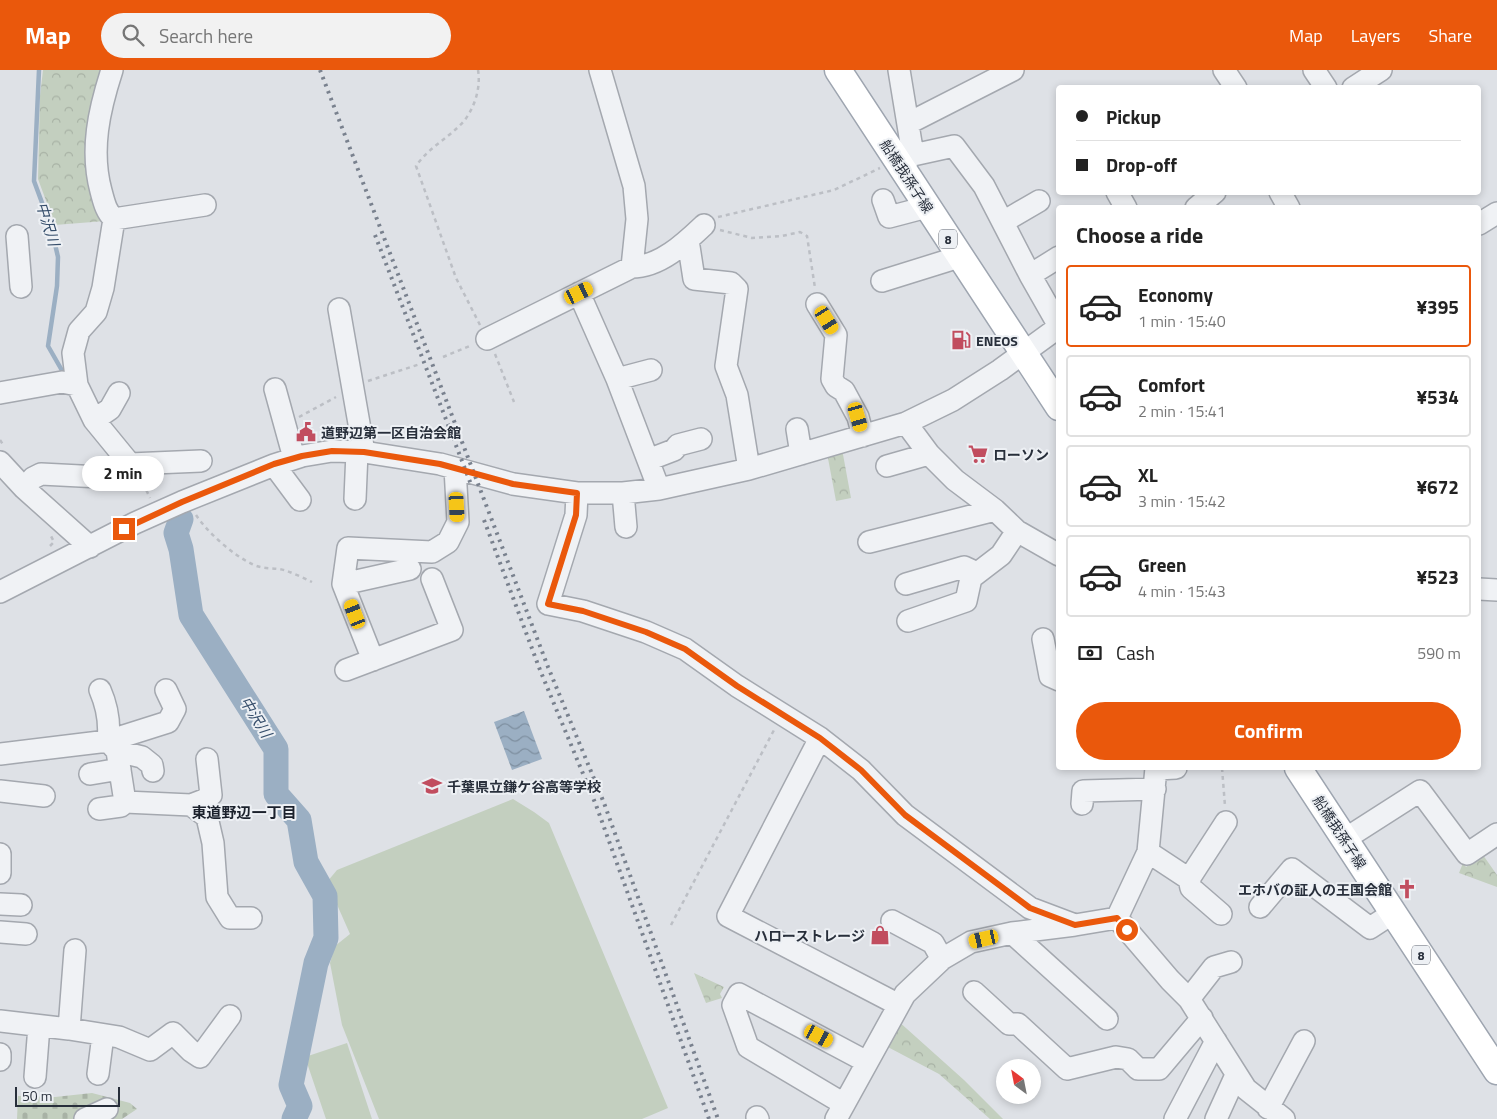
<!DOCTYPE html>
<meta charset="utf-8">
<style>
:root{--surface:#fff;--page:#f2f2f2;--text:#222;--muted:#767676;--line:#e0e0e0;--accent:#ea580c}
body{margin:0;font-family:"Titillium Web","Noto Sans JP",sans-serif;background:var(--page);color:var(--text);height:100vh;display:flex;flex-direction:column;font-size:19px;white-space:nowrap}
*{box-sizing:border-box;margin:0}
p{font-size:16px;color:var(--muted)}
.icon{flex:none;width:28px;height:28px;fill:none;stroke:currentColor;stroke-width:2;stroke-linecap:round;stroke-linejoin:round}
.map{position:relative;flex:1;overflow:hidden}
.drawer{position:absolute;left:1056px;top:135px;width:425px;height:565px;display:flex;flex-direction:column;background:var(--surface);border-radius:5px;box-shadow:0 2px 8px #0003}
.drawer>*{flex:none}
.banner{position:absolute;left:1056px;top:15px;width:425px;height:110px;border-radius:5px;box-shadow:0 2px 8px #0003;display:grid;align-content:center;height:110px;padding:0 20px;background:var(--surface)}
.needle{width:32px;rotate:328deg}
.fabs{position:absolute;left:996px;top:989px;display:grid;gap:10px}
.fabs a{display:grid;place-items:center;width:45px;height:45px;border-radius:50%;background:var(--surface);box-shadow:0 2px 8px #0003;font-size:25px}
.scale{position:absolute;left:15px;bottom:12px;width:105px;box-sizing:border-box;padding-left:5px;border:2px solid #282f3b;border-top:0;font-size:14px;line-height:18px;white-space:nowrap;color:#282f3b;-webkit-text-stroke:4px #edf0f4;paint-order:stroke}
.end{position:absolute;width:22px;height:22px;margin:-11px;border:6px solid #ea580c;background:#fff;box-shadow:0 0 0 2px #fff}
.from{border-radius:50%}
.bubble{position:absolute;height:35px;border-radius:18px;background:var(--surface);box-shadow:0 2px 8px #0003;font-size:16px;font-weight:700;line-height:35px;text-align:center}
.car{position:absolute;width:15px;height:30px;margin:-15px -8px;border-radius:6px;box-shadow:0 0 4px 1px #0007;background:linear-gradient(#f5c518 24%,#345 0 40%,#f5c518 0 76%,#345 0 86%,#f5c518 0)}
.banner b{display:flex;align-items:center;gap:18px;height:48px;font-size:19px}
.banner b+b{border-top:1px solid var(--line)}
.banner i{width:12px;height:12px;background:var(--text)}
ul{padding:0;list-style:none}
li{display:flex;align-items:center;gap:15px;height:82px;margin:0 10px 8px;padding:0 10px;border:2px solid var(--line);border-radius:5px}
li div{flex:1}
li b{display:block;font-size:19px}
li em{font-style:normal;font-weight:700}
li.active{border-color:var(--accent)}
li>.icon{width:45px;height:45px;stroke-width:1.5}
h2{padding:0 20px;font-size:22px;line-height:60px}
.pay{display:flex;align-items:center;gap:12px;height:55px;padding:0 20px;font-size:19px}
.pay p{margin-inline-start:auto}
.cta{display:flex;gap:10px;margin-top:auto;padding:10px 20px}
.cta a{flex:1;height:58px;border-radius:30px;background:var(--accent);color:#fff;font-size:20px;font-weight:700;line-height:58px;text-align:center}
header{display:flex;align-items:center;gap:30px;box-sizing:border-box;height:70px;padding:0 25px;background:var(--accent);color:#fff}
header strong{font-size:24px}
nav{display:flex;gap:28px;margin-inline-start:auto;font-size:18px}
.search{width:350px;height:45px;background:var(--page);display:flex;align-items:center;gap:12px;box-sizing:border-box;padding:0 18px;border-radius:28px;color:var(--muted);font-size:19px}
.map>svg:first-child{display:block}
</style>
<header>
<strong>Map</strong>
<div class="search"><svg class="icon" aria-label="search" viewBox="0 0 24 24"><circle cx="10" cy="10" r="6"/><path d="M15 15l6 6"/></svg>Search here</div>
<nav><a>Map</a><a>Layers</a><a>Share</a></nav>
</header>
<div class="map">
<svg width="1497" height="1049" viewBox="0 0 1497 1049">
<defs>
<pattern id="forest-crowns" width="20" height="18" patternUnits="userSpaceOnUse" patternTransform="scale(1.25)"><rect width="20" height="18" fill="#c3cfbf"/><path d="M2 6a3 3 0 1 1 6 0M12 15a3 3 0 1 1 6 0" fill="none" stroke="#a8b2a5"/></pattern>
<pattern id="cemetery-stones" width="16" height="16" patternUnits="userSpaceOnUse" patternTransform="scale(1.25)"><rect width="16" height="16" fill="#c3cfbf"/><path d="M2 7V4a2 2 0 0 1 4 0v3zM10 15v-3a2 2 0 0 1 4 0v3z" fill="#a8b2a5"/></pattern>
<pattern id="water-waves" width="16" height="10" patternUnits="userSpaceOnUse" patternTransform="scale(1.25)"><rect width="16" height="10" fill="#9bafc3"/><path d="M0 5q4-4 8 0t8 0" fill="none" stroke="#7e8fa0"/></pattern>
</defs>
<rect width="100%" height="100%" fill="#dee1e6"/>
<path fill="url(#forest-crowns)" d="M43 0H107L105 151 55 155 38 109 40 26Z
M842 379 851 428 836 431 827 383Z
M1483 785 1497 805V817L1459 803 1463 793 1466 797Z
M694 903 724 917 720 924 722 928 706 933Z
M897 950 964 1010 1003 1049H990L939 1004 884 975Z"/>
<path fill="url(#cemetery-stones)" d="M92 1023 130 1033 137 1039 122 1049H17L18 1026 55 1027Z"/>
<path fill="#c3cfbf" d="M513 729 534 742 549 753 668 1038 642 1049H379L342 955 330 893 335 876 350 864 327 812 337 800Z
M347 973 372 1049H326L305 987Z"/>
<path fill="url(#water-waves)" d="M524 641 542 689 512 700 494 652Z"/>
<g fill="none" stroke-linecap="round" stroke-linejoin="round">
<path stroke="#9bafc3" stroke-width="4.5" d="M39 0 34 111 51 157 58 187 57 216 48 276 64 304"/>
<path stroke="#9bafc3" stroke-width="25" d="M181 449 176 463 181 479 191 545 276 679V724L299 750 306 792 325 826 326 868 316 893 291 1015 300 1036 294 1049"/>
<defs>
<path id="minor" d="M600 0 634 116 637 149 632 197
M899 0 913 85
M1224 0 1236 18
M1314 0 1326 18
M1353 18 1381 0
M909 53 1013 0
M897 92 907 90 913 85 954 76 984 116 1030 205 1059 256
M1117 122 1126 138
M1280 122 1289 138
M883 130 889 147 927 137
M1196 138 1215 122
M114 149 205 135
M1003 152 1039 131
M1479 154 1497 143
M17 166 21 217
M688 170 694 209 731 213 737 219 726 296 737 325 749 399
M1030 205 1059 187
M882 211 959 187
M579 223 617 309 659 419
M817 234 836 265 832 309 836 316 844 321 858 347 863 366
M339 239 364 382
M487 269 632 197C660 197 685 173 704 155
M617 309 651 300
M275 319 294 388
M0 323 62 312 77 315
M94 350 110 339 119 323
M906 353 929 384 955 410 995 440 1017 461 1059 485
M797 359 801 384
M648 390 674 380 678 375 701 369
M0 392 24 418 90 477
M130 394 201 391
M274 395 300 430
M887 396 929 384
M24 418 33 408 41 404 120 408 127 405 130 394 94 350 77 315 73 283 79 261 96 242 103 218 114 149C106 142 104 132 101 121 90 80 99 40 112 0
M577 423 576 445 548 534 583 541 646 562 685 579 737 616 820 668 861 700 905 745 1030 838 1075 855
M623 423 626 457
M355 429 357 382
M869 472 995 440
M343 514 410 499
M906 514 964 497 977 503
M1479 519 1497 520
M0 522 135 453 182 432 274 395 302 386 332 381 364 382 440 394 513 414 577 423H623L659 419 749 399 906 353 953 330 1000 300 1059 257
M908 551 966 531 971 508 1001 485 1017 461
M1043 569 1050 606 1059 610
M373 590 343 514 348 478 432 482 448 472 458 452 455 398
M346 600 452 560 432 509
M100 620C107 636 110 654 108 671L168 652 175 639 166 620
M820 668 728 846 899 935
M117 681 142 687 152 695 153 701
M0 684 108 671 117 681 125 732 191 735 207 747 213 773 217 827 230 848H251
M1156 698 1148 782 1117 848 1170 910 1189 929 1246 1019 1284 1049
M1157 699 1176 698
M90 704 120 699
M0 721 44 726
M1082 734 1083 721 1155 719
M191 735 204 730 211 725 207 689
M99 739 121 736 125 732
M1345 769 1420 721 1467 784 1497 764
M1148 782 1189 809 1191 818 1221 844
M0 784V803
M1189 809 1226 752
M0 834 21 835
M1260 837 1292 799 1370 858 1393 843
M892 851 933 873 942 889
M0 862 26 864
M1012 863 1107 949
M974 922 1009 954H1018L1067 999 1116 987 1128 989 1138 999H1159L1202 948
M1189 929 1214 897 1231 892
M0 951 69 959 119 967 150 980 173 963 191 981 200 987 230 946
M69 959 75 880
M0 984V990
M98 1004 103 965
M35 1007 39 956
M844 1034 748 977 733 935 739 924 867 992
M1268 1038 1304 971
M757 1047 758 1049
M85 1049 107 1039
M836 1049 905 924 942 889 971 872 1012 863 1075 855 1117 848
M1175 1049 1216 971
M1216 1049 1236 1005"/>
<path id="major" d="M838 0 1059 337
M1298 698 1497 1001"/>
</defs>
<use href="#minor" stroke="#a4a8af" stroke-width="24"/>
<use href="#major" stroke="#9ea5b0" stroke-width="29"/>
<path stroke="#bcbfc5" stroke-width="2.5" stroke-dasharray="4 4" stroke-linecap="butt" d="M478 0C481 17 475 37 464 51 449 68 429 77 416 96L456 208 480 255
M718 147 834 120 880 98
M720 160 752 168 782 166 800 162 807 166 815 218
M495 284 514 332
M443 287 472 275
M368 311 420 294
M299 347 336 327
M0 370 4 376
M143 413 150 428
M196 445C208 463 233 485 252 494 263 500 276 497 287 501 295 504 304 508 312 512
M50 476 54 472 51 466
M1222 698 1225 736
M671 855 774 660"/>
<use href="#minor" stroke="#f0f2f5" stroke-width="21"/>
<use href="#major" stroke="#fff" stroke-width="26"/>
<path stroke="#79818e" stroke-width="4" stroke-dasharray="2.5 5" stroke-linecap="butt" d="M320 0 548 597 604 733 718 1049
M375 165 472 417
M484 450 540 600 596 735 709 1049"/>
</g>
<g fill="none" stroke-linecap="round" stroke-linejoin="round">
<path stroke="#ea580c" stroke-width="6" d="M124 459 182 432 274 394 302 386 332 381 364 382 440 394 513 414 577 423 576 445 548 534 583 541 646 562 685 579 737 616 820 668 861 700 905 745 1030 838 1075 855 1117 848 1127 860"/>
</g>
<defs>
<symbol id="fuel-bare" viewBox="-9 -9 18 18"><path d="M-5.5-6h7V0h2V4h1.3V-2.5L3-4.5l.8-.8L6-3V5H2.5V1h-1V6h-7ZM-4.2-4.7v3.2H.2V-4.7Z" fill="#c14d5f" stroke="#edf0f4" stroke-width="2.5" paint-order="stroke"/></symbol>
<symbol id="civic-bare" viewBox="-9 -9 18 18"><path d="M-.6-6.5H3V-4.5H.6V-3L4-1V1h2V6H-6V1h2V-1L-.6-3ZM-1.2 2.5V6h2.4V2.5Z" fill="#c14d5f" stroke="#edf0f4" stroke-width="2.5" paint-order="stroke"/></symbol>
<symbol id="supermarket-bare" viewBox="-9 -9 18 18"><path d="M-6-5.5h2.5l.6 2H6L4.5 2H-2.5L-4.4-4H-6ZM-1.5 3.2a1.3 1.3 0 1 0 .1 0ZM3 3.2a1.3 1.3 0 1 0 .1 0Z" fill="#c14d5f" stroke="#edf0f4" stroke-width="2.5" paint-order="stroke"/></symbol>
<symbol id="school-bare" viewBox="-9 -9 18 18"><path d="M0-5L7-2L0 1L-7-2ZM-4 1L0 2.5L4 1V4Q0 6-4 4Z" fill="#c14d5f" stroke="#edf0f4" stroke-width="2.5" paint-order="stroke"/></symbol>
<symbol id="church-bare" viewBox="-9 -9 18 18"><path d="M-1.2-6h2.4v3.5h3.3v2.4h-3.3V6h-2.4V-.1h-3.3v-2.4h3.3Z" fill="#c14d5f" stroke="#edf0f4" stroke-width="2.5" paint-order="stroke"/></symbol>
<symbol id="shop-bare" viewBox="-9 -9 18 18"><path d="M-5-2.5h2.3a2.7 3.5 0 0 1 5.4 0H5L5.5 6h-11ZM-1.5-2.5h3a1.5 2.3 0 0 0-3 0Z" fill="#c14d5f" stroke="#edf0f4" stroke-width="2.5" paint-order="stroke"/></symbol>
</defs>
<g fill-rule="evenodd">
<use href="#fuel-bare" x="947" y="256" width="28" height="28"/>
<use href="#civic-bare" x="292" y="348" width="28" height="28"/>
<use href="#supermarket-bare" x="964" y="370" width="28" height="28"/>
<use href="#school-bare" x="418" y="702" width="28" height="28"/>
<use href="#church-bare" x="1393" y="805" width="28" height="28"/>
<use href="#shop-bare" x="866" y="851" width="28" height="28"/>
</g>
<g text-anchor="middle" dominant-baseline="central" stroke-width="4" stroke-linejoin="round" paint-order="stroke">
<g fill="#edf0f4" stroke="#636972" stroke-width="1">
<rect x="939" y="159.5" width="18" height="19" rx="4"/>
<rect x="1412" y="875.5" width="18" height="19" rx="4"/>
</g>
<g font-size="12" font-weight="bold" fill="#282f3b">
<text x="948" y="169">8</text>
<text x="1421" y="885">8</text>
</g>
<g font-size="14" fill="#282f3b" stroke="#edf0f4">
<text transform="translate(907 106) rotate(57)">船橋我孫子線</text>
<text transform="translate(1340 762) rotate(57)">船橋我孫子線</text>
</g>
<g font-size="14" font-weight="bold" fill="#282f3b" stroke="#edf0f4" text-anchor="start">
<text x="976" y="270">ENEOS</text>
<text x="321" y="362">道野辺第一区自治会館</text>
<text x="993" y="384">ローソン</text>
<text x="447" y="716">千葉県立鎌ケ谷高等学校</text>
<text x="1392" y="819" text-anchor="end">エホバの証人の王国会館</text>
<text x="865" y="865" text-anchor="end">ハローストレージ</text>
</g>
<g font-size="15" font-style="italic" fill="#364e6b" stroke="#edf0f4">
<text transform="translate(48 154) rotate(73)">中沢川</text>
<text transform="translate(256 647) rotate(58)">中沢川</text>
</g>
<g font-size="15" font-weight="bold" fill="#1b212c" stroke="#edf0f4">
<text x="244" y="742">東道野辺一丁目</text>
</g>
</g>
</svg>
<div class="fabs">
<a><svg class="needle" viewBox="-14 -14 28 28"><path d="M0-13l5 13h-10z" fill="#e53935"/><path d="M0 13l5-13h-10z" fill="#767676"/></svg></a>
</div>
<div class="scale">50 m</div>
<i class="end from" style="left:1127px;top:860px"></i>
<i class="end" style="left:124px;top:459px"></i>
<div class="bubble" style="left:82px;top:386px;width:82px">2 min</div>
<i class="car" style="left:579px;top:223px;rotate:64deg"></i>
<i class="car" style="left:827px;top:250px;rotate:148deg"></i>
<i class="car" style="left:858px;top:347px;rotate:164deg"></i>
<i class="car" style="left:457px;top:437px;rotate:177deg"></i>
<i class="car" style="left:355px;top:544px;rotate:339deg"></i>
<i class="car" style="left:984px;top:869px;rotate:257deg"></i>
<i class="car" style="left:819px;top:966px;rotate:118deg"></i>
<div class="banner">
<b><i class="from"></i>Pickup</b>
<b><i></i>Drop-off</b>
</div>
<section class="drawer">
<h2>Choose a ride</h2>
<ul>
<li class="active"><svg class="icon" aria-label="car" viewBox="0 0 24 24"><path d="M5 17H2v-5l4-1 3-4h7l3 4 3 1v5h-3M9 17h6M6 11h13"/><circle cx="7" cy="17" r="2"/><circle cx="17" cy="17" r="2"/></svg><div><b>Economy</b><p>1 min · 15:40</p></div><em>¥395</em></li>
<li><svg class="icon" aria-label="car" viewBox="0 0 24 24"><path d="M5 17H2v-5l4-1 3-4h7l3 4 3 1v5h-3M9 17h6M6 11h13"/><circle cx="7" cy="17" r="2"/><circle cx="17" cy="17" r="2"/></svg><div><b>Comfort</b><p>2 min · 15:41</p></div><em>¥534</em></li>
<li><svg class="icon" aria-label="car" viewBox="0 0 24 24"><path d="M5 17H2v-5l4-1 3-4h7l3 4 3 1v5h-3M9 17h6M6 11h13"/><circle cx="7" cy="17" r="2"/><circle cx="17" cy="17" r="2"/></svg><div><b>XL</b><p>3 min · 15:42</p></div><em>¥672</em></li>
<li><svg class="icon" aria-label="car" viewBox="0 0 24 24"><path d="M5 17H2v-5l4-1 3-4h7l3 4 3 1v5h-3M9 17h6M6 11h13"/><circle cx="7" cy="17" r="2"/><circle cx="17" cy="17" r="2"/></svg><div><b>Green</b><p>4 min · 15:43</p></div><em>¥523</em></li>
</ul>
<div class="pay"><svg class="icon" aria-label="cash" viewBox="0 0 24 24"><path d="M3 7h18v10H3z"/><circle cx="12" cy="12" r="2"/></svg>Cash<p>590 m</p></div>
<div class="cta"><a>Confirm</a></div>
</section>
</div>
